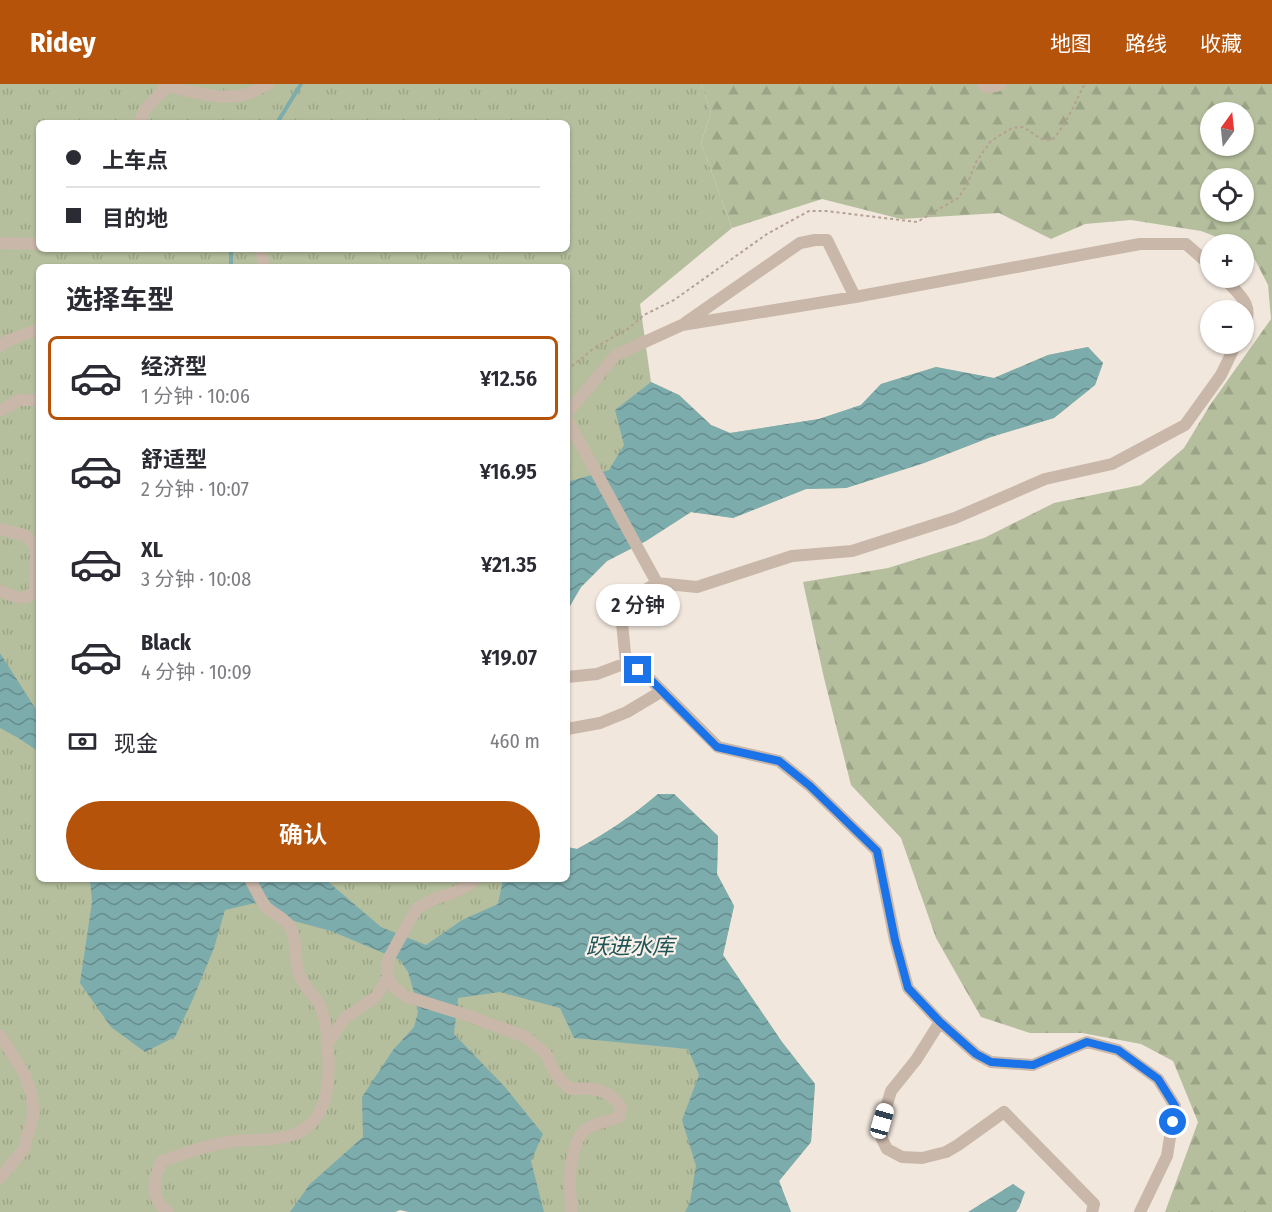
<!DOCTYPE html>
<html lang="zh">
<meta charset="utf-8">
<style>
:root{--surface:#fff;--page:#f2f2f3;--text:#2b2b33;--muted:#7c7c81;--line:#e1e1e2;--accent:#b45309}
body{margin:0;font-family:"Fira Sans Condensed","Noto Sans SC",sans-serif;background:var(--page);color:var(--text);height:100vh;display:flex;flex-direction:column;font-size:22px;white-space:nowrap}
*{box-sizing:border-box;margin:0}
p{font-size:20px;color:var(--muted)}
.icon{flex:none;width:33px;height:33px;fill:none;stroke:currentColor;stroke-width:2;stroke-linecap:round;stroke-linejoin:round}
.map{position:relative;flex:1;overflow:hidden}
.drawer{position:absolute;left:36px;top:180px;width:534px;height:618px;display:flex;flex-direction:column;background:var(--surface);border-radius:9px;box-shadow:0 2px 4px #0004}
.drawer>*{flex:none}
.guide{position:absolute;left:36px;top:36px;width:534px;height:132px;border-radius:9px;box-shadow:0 2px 4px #0004;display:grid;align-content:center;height:132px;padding:0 30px;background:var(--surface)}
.needle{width:39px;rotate:15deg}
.controls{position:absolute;left:1200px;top:18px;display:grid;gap:12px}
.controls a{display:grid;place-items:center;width:54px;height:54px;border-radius:50%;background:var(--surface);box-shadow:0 2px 4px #0004;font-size:30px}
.end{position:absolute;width:27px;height:27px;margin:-14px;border:8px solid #1a73e8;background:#fff;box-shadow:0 0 0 3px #fff}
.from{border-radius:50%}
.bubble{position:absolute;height:42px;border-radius:21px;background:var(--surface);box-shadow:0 2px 4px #0004;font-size:20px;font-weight:600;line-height:42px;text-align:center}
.car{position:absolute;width:18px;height:36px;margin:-18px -9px;border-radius:8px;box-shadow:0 0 4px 2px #0007;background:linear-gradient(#fff 24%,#345 0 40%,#fff 0 76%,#345 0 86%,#fff 0)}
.guide b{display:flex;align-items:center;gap:21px;height:57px;font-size:22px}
.guide b+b{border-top:2px solid var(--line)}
.guide i{width:15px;height:15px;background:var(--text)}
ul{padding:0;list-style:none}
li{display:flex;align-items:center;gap:18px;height:84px;margin:0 12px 9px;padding:0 18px;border:3px solid transparent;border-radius:9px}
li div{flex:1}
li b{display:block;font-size:22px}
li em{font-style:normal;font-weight:600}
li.active{border-color:var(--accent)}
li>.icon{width:54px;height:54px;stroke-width:1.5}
h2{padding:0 30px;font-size:27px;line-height:72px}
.pay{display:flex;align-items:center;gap:15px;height:66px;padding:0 30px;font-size:22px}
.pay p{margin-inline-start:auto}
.action{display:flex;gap:12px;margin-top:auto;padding:12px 30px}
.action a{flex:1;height:69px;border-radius:36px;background:var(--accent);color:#fff;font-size:24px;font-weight:600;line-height:69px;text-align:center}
header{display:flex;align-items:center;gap:36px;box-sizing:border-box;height:84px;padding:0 30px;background:var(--accent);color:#fff}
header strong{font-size:28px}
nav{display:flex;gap:33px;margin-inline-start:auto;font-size:21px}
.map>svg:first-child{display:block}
</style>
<header>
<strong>Ridey</strong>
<nav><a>地图</a><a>路线</a><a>收藏</a></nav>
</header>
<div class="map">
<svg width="1272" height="1128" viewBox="0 0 1272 1128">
<defs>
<pattern id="grass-tufts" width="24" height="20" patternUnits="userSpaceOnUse" patternTransform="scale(1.5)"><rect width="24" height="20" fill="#b5bf9d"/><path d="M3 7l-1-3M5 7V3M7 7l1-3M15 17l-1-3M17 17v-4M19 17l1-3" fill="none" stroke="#9ca487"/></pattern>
<pattern id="forest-firs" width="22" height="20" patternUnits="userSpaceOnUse" patternTransform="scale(1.5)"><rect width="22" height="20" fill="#b5bf9d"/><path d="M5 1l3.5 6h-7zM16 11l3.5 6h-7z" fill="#9ca487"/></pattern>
<pattern id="water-waves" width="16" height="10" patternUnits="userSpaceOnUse" patternTransform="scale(1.5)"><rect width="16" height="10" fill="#7dacad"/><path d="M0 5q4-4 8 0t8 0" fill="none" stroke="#678c8d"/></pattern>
</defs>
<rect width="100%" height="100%" fill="#f1e7dd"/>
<path fill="url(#grass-tufts)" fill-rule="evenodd" d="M0 0H701L711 29 701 59 732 144 640 220 651 298 679 311 711 341 730 349 819 335 861 321 881 300 936 283 994 294 1048 271 1088 263 1103 279 1095 301 1054 334 991 353 924 379 846 404 806 405 733 434 691 428 646 457 607 477 581 503 567 527V183H39V795H567V763L577 765C607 749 632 732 658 710H674L718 752 717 790 734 822 723 871 782 958 815 1000 811 1058 779 1097 791 1128H409L400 1126 395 1128H0ZM39 39H567V165H39Z"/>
<path fill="url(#forest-firs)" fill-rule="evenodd" d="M701 0H1272V1128H1165L1198 1038 1173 977 1141 960 1082 949H1030L981 933 936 854 901 754 851 701 824 594 803 498 888 484 984 454 1054 419 1141 401 1184 364 1210 321 1271 235 1268 201 1250 166 1244 164V160H1235L1201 147 1131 136 1085 140 1051 155 999 129 901 135 822 115 732 144 701 59 711 29ZM1210 28H1244V62H1210ZM1210 94H1244V128H1210Z"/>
<path fill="url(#water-waves)" d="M1088 263 1103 279 1095 301 1054 334 991 353 924 379 846 404 806 405 733 434 691 428 646 457 607 477 581 503 567 527V398L609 386 624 361 615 326 651 298 679 311 711 341 730 349 819 335 861 321 881 300 936 283 994 294 1048 271Z
M0 569 39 630V668L20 655 0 644Z
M658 710H674L718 752 717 790 734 822 723 871 782 958 815 1000 811 1058 779 1097 791 1128H685L690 1118 696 1082 682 1036 699 991 688 965 574 954 560 924 500 908 458 914 454 950 505 1003 543 1050 531 1077 544 1128H409L400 1126 395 1128H290L310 1100 363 1053 362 1013 393 966 414 943 418 928 413 905 408 888 400 876 331 847 294 837 263 817 225 826 214 864 193 915 175 953 145 968 111 943 80 899 92 818 90 795H175L190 799 228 795H325L381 843 426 861 462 836 498 820 503 795H567V763L577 765C607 749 632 732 658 710Z
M1013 1100 1025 1108 1019 1124 1016 1128H968Z"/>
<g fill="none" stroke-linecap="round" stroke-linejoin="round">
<path stroke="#7dacad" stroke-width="4" d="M277 39 301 0
M231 165V183"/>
<path stroke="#b4a193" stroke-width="2" stroke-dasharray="3 3" stroke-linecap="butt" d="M567 286 593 265 629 244 644 231 674 216 767 150 809 127H826L917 138 958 114 967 101 976 78 991 57 1012 44 1023 43 1041 55 1052 56C1066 41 1074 21 1083 3L1086 0"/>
<path stroke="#c9b7a9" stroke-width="12" d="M163 0 167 2C193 8 220 17 247 10 254 8 261 3 268 0
M983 0 985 3 996 2 1001 0
M141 39 140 37 145 26 167 2
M0 159 39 160
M261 165 264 183
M1224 194C1239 211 1255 220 1244 244
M685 239 800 159 815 156H827L855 213
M0 262 7 257 39 245
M0 327 19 316H39
M567 329 616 271 682 241 855 213 1140 160H1186L1210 181
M567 335 657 499
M0 445 25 451 39 465
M0 507C15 512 22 519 35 507L36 462
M567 593 597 590 626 579
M567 645 600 639 627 628 662 607
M475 795 470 800 453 809 434 815 418 824 411 834 389 874 387 882 388 893 393 902 405 912 469 932 526 953 546 970 554 987 562 998 571 1005C592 1003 609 1005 621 1023L619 1033C609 1038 597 1038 588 1044 573 1052 570 1085 570 1100 570 1109 572 1119 571 1128
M940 938 916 976 891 1007 882 1037V1055L887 1065 902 1073 922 1074 946 1068 958 1061 1004 1028 1094 1120 1092 1128
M0 951 25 991 31 1009 34 1028 24 1065 0 1094
M328 958 346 933 376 913 388 893
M168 1128C165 1125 160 1121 158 1117 151 1105 156 1088 162 1077 186 1069 210 1060 236 1057 255 1055 277 1057 295 1050 329 1036 330 998 328 967 328 953 326 936 320 922 315 911 304 903 300 892 293 877 299 859 290 843 285 834 273 830 266 823 260 815 255 804 250 795
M1140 1128 1167 1072 1175 1022 1158 995 1118 966 1087 958 1033 981 991 978 976 970 940 938 908 904 895 856 877 767 810 702 779 677 718 663 649 594 626 579 622 539 637 511 657 499 697 503 792 472 852 467 955 434 1045 395 1112 380 1185 341 1221 291 1236 260"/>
</g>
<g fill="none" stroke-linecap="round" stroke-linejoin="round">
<path stroke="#1a73e8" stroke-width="8" d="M638 586 649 594 717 663 779 677 810 702 877 767 895 856 908 904 940 938 976 970 991 978 1033 981 1087 958 1118 966 1158 995 1175 1022 1173 1038"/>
</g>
<g text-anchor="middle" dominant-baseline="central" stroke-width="4.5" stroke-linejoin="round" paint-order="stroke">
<g font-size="22" font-style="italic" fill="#205456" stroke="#f9f1e9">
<text x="630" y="862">跃进水库</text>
</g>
</g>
</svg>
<div class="controls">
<a><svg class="needle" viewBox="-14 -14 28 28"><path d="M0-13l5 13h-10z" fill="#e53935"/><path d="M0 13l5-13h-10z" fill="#7c7c81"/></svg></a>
<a><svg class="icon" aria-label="locate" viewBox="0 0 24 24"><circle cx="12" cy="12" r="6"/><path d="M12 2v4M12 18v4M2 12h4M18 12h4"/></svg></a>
<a>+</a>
<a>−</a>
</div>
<i class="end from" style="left:1173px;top:1038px"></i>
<i class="end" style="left:638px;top:586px"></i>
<div class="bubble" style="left:596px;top:500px;width:84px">2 分钟</div>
<i class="car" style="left:882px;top:1037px;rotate:16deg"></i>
<div class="guide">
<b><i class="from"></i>上车点</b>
<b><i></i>目的地</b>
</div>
<section class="drawer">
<h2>选择车型</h2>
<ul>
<li class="active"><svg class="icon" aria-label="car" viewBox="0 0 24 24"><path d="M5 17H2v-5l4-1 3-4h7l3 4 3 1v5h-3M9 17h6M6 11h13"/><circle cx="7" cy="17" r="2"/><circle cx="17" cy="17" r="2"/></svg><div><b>经济型</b><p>1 分钟 · 10:06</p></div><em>¥12.56</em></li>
<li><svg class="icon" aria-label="car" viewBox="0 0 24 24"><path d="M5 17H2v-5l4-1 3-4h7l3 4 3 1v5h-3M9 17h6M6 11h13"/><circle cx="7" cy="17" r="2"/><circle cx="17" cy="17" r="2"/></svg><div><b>舒适型</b><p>2 分钟 · 10:07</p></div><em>¥16.95</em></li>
<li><svg class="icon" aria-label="car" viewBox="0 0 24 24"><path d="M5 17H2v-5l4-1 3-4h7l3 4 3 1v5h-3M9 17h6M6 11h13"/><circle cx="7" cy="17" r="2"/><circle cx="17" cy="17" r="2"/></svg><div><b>XL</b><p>3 分钟 · 10:08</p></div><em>¥21.35</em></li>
<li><svg class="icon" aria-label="car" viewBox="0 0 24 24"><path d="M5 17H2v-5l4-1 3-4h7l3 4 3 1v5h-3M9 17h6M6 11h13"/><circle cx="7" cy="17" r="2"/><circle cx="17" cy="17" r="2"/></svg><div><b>Black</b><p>4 分钟 · 10:09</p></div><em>¥19.07</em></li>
</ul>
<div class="pay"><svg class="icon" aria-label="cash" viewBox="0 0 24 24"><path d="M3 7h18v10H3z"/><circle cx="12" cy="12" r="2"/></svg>现金<p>460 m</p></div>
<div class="action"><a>确认</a></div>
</section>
</div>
